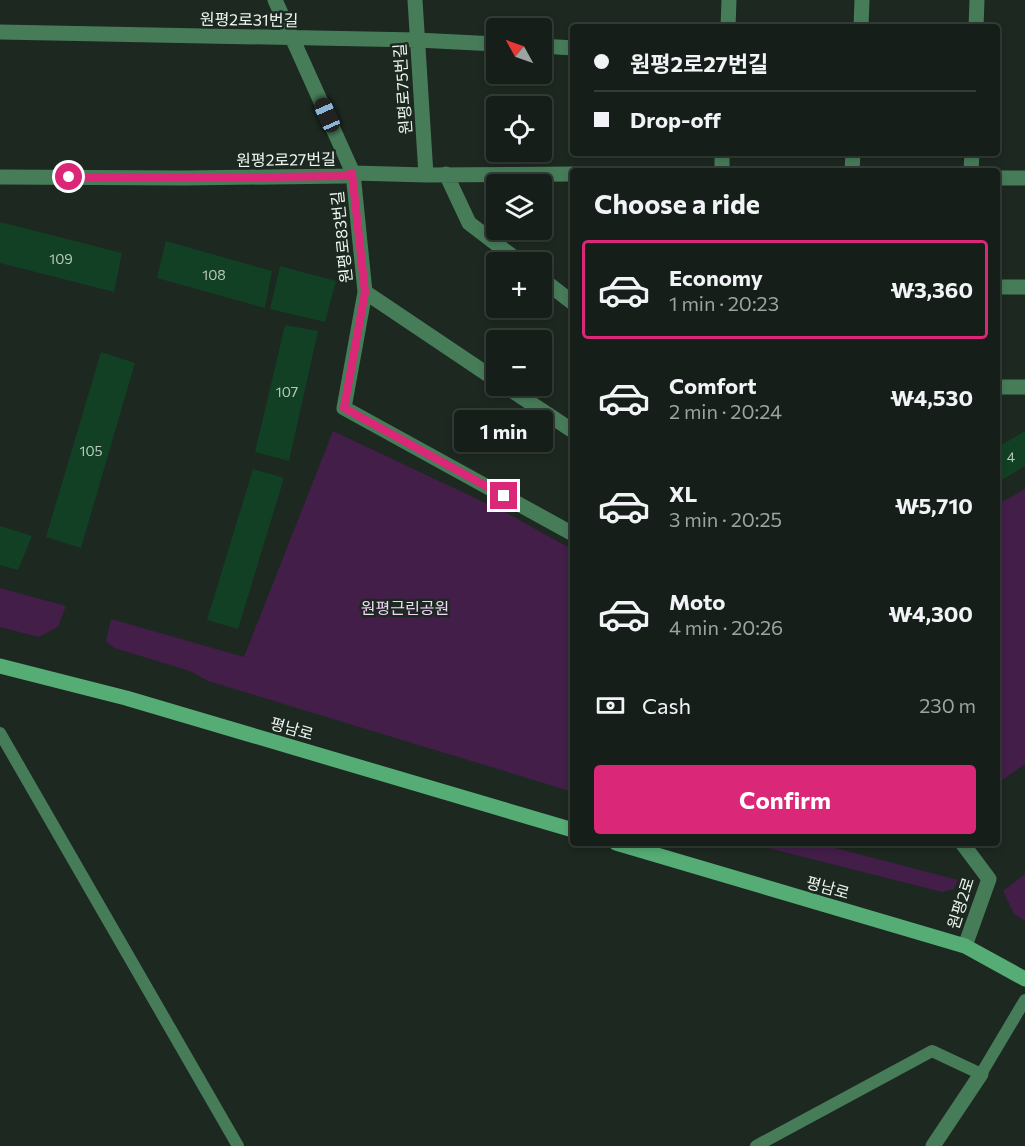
<!DOCTYPE html>
<meta charset="utf-8">
<style>
:root{--surface:#151e18;--page:#222b25;--text:#f1f3f6;--muted:#9da2a2;--line:#343c37;--accent:#db2777}
body{margin:0;font-family:Commissioner,"Noto Sans KR",sans-serif;background:var(--page);color:var(--text);height:100vh;display:flex;flex-direction:column;font-size:22px;white-space:nowrap}
*{box-sizing:border-box;margin:0}
p{font-size:20px;color:var(--muted)}
.icon{flex:none;width:33px;height:33px;fill:none;stroke:currentColor;stroke-width:2;stroke-linecap:round;stroke-linejoin:round}
.map{position:relative;flex:1;overflow:hidden}
.side{position:absolute;left:570px;top:168px;width:430px;height:678px;display:flex;flex-direction:column;background:var(--surface);border-radius:6px;box-shadow:0 3px 9px #0003,0 0 0 2px var(--line)}
.side>*{flex:none}
.hud{position:absolute;left:570px;top:24px;width:430px;height:132px;border-radius:6px;box-shadow:0 3px 9px #0003,0 0 0 2px var(--line);display:grid;align-content:center;height:132px;padding:0 24px;background:var(--surface)}
.needle{width:39px;rotate:310deg}
.controls{position:absolute;left:486px;top:18px;display:grid;gap:12px}
.controls a{display:grid;place-items:center;width:66px;height:66px;border-radius:6px;background:var(--surface);box-shadow:0 3px 9px #0003,0 0 0 2px var(--line);font-size:30px}
.end{position:absolute;width:27px;height:27px;margin:-14px;border:8px solid #db2777;background:#fff;box-shadow:0 0 0 3px #fff}
.from{border-radius:50%}
.bubble{position:absolute;height:42px;border-radius:6px;background:var(--surface);box-shadow:0 3px 9px #0003,0 0 0 2px var(--line);font-size:20px;font-weight:700;line-height:42px;text-align:center}
.car{position:absolute;width:18px;height:36px;margin:-18px -9px;border-radius:8px;box-shadow:0 0 4px 2px #0007;background:linear-gradient(#222 24%,#8ab4d8 0 40%,#222 0 76%,#8ab4d8 0 86%,#222 0)}
.hud b{display:flex;align-items:center;gap:21px;height:57px;font-size:22px}
.hud b+b{border-top:2px solid var(--line)}
.hud i{width:15px;height:15px;background:var(--text)}
ul{padding:0;list-style:none}
li{display:flex;align-items:center;gap:18px;height:99px;margin:0 12px 9px;padding:0 12px;border:3px solid transparent;border-radius:6px}
li div{flex:1}
li b{display:block;font-size:22px}
li em{font-style:normal;font-weight:700}
li.current{border-color:var(--accent)}
li>.icon{width:54px;height:54px;stroke-width:1.5}
h2{padding:0 24px;font-size:27px;line-height:72px}
.pay{display:flex;align-items:center;gap:15px;height:66px;padding:0 24px;font-size:22px}
.pay p{margin-inline-start:auto}
.action{display:flex;gap:12px;margin-top:auto;padding:12px 24px}
.action a{flex:1;height:69px;border-radius:6px;background:var(--accent);color:#fff;font-size:24px;font-weight:700;line-height:69px;text-align:center}
.map>svg:first-child{display:block}
</style>
<div class="map">
<svg width="1025" height="1146" viewBox="0 0 1025 1146">
<rect width="100%" height="100%" fill="#1c2820"/>
<path fill="#421e49" d="M333 431 507 513 573 550V792L208 681 190 671 114 648 106 641 111 619 244 657Z
M1025 489V764L998 783V504Z
M0 588 66 606 58 627 38 637 0 627Z
M748 843H816L958 880 954 889 942 892Z
M1025 874V921L1014 914 1003 891Z"/>
<path fill="#124025" d="M0 222 122 253 114 292 0 263Z
M166 241 272 271 265 308 157 278Z
M280 266 336 281 325 322 270 309Z
M285 325 318 331 289 461 255 452Z
M101 352 135 363 81 548 46 537Z
M1025 431V466L998 482V447Z
M253 469 284 478 238 629 207 620Z
M0 526 32 536 18 570 0 565Z"/>
<g fill="none" stroke-linecap="round" stroke-linejoin="round">
<path stroke="#477c59" stroke-width="12" d="M0 733 238 1146
M756 1146 932 1051 981 1074 1025 1000"/>
<path stroke="#477c59" stroke-width="15" d="M275 0 353 173 365 292 496 380
M415 0 426 175
M728 27 729 0
M861 27 862 0
M976 27 977 0
M0 32 417 40 496 44
M542 46 573 48
M722 171V153
M852 171 853 153
M971 171 972 153
M446 174 469 223 520 262
M0 177 185 178 345 176 353 173 426 175 573 174
M998 178H1025
M542 279 573 303
M998 287H1025
M365 292 344 408 573 534
M505 386 573 431
M998 387H1025
M962 843 989 879 965 946
M933 1146 981 1074"/>
<path stroke="#55ad75" stroke-width="15" d="M0 666 126 698 573 830
M616 843 965 946 1025 979"/>
</g>
<g fill="none" stroke-linecap="round" stroke-linejoin="round">
<path stroke="#db2777" stroke-width="8" d="M69 177 185 178 345 176 352 173 365 292 344 408 504 496"/>
</g>
<g text-anchor="middle" dominant-baseline="central" stroke-width="5" stroke-linejoin="round" paint-order="stroke">
<g font-size="14" fill="#b8c9be">
<text x="61" y="258">109</text>
<text x="214" y="274">108</text>
<text x="287" y="391">107</text>
<text x="91" y="450">105</text>
<text x="1011" y="456">4</text>
</g>
<g font-size="16" fill="#eff7f1" stroke="#1c2820">
<text transform="translate(249 19) rotate(1)">원평2로31번길</text>
<text transform="translate(402 89) rotate(-94)">원평로75번길</text>
<text transform="translate(286 159) rotate(-1)">원평2로27번길</text>
<text transform="translate(341 237) rotate(-96)">원평로83번길</text>
<text transform="translate(292 728) rotate(16)">평남로</text>
<text transform="translate(828 887) rotate(16)">평남로</text>
<text transform="translate(960 903) rotate(-72)">원평2로</text>
</g>
<g font-size="16" fill="#f4d6fb" stroke="#1c2820">
<text x="405" y="607">원평근린공원</text>
</g>
</g>
</svg>
<div class="controls">
<a><svg class="needle" viewBox="-14 -14 28 28"><path d="M0-13l5 13h-10z" fill="#e53935"/><path d="M0 13l5-13h-10z" fill="#9da2a2"/></svg></a>
<a><svg class="icon" aria-label="locate" viewBox="0 0 24 24"><circle cx="12" cy="12" r="6"/><path d="M12 2v4M12 18v4M2 12h4M18 12h4"/></svg></a>
<a><svg class="icon" aria-label="layers" viewBox="0 0 24 24"><path d="M12 4l9 5-9 5-9-5zM3 14l9 5 9-5"/></svg></a>
<a>+</a>
<a>−</a>
</div>
<i class="end from" style="left:69px;top:177px"></i>
<i class="end" style="left:504px;top:496px"></i>
<div class="bubble" style="left:454px;top:410px;width:99px">1 min</div>
<i class="car" style="left:327px;top:115px;rotate:336deg"></i>
<div class="hud">
<b><i class="from"></i>원평2로27번길</b>
<b><i></i>Drop-off</b>
</div>
<section class="side">
<h2>Choose a ride</h2>
<ul>
<li class="current"><svg class="icon" aria-label="car" viewBox="0 0 24 24"><path d="M5 17H2v-5l4-1 3-4h7l3 4 3 1v5h-3M9 17h6M6 11h13"/><circle cx="7" cy="17" r="2"/><circle cx="17" cy="17" r="2"/></svg><div><b>Economy</b><p>1 min · 20:23</p></div><em>₩3,360</em></li>
<li><svg class="icon" aria-label="car" viewBox="0 0 24 24"><path d="M5 17H2v-5l4-1 3-4h7l3 4 3 1v5h-3M9 17h6M6 11h13"/><circle cx="7" cy="17" r="2"/><circle cx="17" cy="17" r="2"/></svg><div><b>Comfort</b><p>2 min · 20:24</p></div><em>₩4,530</em></li>
<li><svg class="icon" aria-label="car" viewBox="0 0 24 24"><path d="M5 17H2v-5l4-1 3-4h7l3 4 3 1v5h-3M9 17h6M6 11h13"/><circle cx="7" cy="17" r="2"/><circle cx="17" cy="17" r="2"/></svg><div><b>XL</b><p>3 min · 20:25</p></div><em>₩5,710</em></li>
<li><svg class="icon" aria-label="car" viewBox="0 0 24 24"><path d="M5 17H2v-5l4-1 3-4h7l3 4 3 1v5h-3M9 17h6M6 11h13"/><circle cx="7" cy="17" r="2"/><circle cx="17" cy="17" r="2"/></svg><div><b>Moto</b><p>4 min · 20:26</p></div><em>₩4,300</em></li>
</ul>
<div class="pay"><svg class="icon" aria-label="cash" viewBox="0 0 24 24"><path d="M3 7h18v10H3z"/><circle cx="12" cy="12" r="2"/></svg>Cash<p>230 m</p></div>
<div class="action"><a>Confirm</a></div>
</section>
</div>
